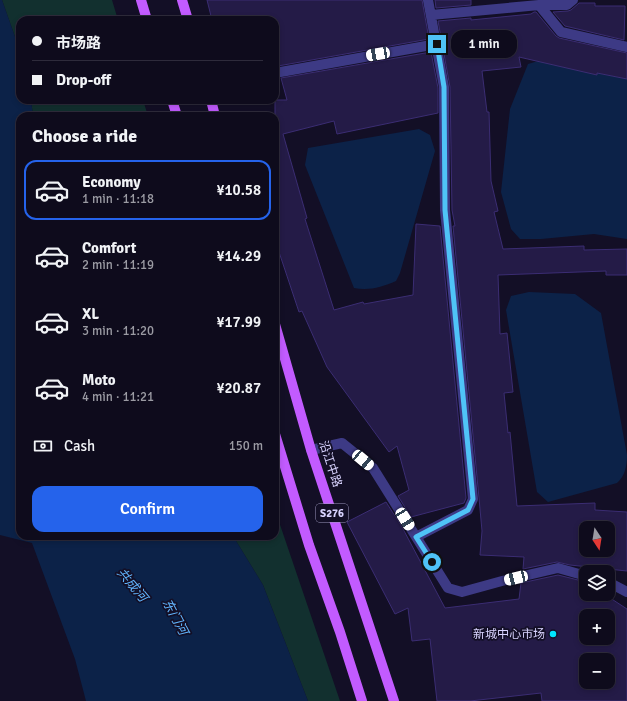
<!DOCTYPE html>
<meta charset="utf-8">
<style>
:root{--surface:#0e0b1c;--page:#1c1929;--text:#f1f3f6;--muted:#9b9ba3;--line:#2e2b3b;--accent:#2563eb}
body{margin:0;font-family:Signika,"Noto Sans SC",sans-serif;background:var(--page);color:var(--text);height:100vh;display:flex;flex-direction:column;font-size:15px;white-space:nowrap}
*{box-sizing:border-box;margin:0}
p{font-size:13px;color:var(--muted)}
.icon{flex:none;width:22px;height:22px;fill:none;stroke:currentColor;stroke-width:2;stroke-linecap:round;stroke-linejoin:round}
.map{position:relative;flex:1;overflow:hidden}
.details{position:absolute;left:16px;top:112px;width:263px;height:428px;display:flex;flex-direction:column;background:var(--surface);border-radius:12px;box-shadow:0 2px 6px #0003,0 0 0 1px var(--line)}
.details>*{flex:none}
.top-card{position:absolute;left:16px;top:16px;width:263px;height:88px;border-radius:12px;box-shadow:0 2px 6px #0003,0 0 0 1px var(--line);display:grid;align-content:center;height:88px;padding:0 16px;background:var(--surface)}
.needle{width:26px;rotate:168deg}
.controls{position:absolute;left:579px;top:521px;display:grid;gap:8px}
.controls a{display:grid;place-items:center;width:36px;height:36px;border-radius:8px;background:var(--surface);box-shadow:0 2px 6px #0003,0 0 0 1px var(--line);font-size:20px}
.end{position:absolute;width:18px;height:18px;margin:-9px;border:5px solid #4fc3f7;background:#111;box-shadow:0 0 0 2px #111}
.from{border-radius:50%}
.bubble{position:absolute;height:28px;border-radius:12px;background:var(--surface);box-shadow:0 2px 6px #0003,0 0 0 1px var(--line);font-size:13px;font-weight:600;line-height:28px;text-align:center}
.car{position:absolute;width:12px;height:24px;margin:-12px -6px;border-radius:5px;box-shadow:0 0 3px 1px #0007;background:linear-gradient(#fff 24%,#345 0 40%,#fff 0 76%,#345 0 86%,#fff 0)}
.top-card b{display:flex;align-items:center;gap:14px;height:38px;font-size:15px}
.top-card b+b{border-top:1px solid var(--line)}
.top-card i{width:10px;height:10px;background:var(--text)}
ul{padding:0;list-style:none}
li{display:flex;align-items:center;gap:12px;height:60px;margin:0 8px 6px;padding:0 8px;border:2px solid transparent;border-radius:12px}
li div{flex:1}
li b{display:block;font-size:15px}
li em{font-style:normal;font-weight:600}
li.selected{border-color:var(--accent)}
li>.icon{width:36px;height:36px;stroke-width:1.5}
h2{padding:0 16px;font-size:18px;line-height:48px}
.pay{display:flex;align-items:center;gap:10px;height:44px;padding:0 16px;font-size:15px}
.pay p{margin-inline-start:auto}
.primary-button{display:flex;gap:8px;margin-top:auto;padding:8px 16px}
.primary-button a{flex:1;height:46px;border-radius:12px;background:var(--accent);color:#fff;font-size:16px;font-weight:600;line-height:46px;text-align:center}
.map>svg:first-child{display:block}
</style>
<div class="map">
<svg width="627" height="701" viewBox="0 0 627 701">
<rect width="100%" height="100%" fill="#130f26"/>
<path fill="#12302f" d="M2 0H112L118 20H20V51Z
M31 100H143L148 116H33Z
M275 510 340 701H308L263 585 233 536H275Z"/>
<path fill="#0c2248" d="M0 0H2L20 51V100H31L33 116H20V536H233L263 585 308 701H86L75 659 32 543 0 535Z
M548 58 627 75V239L594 234 541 239H520L511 229 501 192 510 109 528 64Z
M419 129 430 135 435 151 400 273 396 281C382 287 369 291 354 288L305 165 308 148Z
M529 292 575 294 601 313 627 455C627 466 625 476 617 483L548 502 537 492 506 310 511 296Z"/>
<path fill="#241b47" stroke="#3b2d73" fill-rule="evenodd" d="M207 0H422L429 39 278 66 275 54V20H212Z
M435 0H471V5L436 8Z
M579 3H595V6H625L624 40 565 26 553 12 568 11 571 10Z
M534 12H536L556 36 559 38 627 53V79L597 73V75L519 57 521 67 482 71 487 112H489L491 181 498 211 494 212 503 249 584 246V250L627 249V275H606V271L498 275 500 334 507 333 513 392 504 393 508 433 510 432 517 506 595 503V510L627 512V571L570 565 557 562 523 569 524 557 480 555 482 531 479 498 453 226H455L452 210 450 87 438 21 471 18V20L531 14ZM586 528H608V550H586Z
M431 52 438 88V113L337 134 334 121 283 134 307 218 305 219 334 310 363 302 364 304 413 295 416 224 440 226 466 498 464 503 411 517 398 496 409 490 397 446 389 452 327 367 302 311 299 312 275 240V100H287L281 78Z
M386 502 402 527 445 608 519 599 521 583 558 575 586 582V594H604L627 609V701H542L541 693 470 701H437L430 639 412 641 408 608 395 614 347 522ZM586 616H608V638H586ZM586 660H608V682H586Z"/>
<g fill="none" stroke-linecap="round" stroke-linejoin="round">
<path stroke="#3d3a85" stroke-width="10" d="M539 5H567L573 0
M431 15 539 5 561 32 627 47
M275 73 437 44
M311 450 342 443 373 468 448 588 462 592 502 581 558 568 586 576
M416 537 468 510 473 499 445 210 444 87 428 0
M608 582 627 592"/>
<path stroke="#c25bff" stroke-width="10" d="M141 0 147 20
M182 0 188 20
M172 100 177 116
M211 100 215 116
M275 324 311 450 394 701
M275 434 309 545 340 632 362 701"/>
</g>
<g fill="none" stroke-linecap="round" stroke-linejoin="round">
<path stroke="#4fc3f7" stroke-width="5" d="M432 562 416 537 468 510 473 499 445 210 444 87 437 44"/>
</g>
<circle fill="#00e5ff" stroke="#130f26" stroke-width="1.5" cx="553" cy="634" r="4"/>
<g text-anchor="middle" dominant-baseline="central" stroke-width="3.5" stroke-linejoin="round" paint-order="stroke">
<rect fill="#130f26" stroke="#9e99be" stroke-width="1" x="316" y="504" width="32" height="18" rx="3"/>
<g font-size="11" font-weight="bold" fill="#d9d4ff">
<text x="332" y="513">S276</text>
</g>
<g font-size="12" fill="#d9d4ff" stroke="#130f26">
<text transform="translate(330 464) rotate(72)">沿江中路</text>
</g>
<g font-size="12" fill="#d9d4ff" stroke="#130f26" text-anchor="end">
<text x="545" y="634">新城中心市场</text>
</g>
<g font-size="13" font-style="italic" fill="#62b6ff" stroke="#130f26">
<text transform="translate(132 585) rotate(50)">共成河</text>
<text transform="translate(175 617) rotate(62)">东门河</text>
</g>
</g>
</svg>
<div class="controls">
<a><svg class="needle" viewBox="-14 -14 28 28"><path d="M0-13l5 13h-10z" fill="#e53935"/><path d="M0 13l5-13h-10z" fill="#9b9ba3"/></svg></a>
<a><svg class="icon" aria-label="layers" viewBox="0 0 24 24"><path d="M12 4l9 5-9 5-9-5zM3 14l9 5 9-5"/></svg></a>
<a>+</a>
<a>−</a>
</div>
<i class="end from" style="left:432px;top:562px"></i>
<i class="end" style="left:437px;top:44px"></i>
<div class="bubble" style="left:451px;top:30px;width:66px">1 min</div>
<i class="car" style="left:378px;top:54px;rotate:260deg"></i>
<i class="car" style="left:363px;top:460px;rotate:130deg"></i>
<i class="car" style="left:405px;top:519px;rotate:148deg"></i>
<i class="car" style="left:516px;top:578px;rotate:257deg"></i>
<div class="top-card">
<b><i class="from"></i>市场路</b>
<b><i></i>Drop-off</b>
</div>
<section class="details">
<h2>Choose a ride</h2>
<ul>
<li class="selected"><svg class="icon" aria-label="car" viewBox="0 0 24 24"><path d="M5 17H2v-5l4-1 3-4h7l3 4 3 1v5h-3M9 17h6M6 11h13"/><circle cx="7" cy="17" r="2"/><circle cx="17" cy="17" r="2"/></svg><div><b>Economy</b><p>1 min · 11:18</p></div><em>¥10.58</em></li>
<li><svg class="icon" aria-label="car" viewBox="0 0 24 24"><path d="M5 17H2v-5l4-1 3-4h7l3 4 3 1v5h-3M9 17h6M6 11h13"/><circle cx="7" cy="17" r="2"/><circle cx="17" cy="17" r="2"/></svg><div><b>Comfort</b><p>2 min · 11:19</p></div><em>¥14.29</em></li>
<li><svg class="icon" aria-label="car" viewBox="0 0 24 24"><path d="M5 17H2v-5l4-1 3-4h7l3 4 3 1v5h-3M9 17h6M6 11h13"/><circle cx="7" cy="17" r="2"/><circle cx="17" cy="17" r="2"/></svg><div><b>XL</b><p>3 min · 11:20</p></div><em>¥17.99</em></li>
<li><svg class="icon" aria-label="car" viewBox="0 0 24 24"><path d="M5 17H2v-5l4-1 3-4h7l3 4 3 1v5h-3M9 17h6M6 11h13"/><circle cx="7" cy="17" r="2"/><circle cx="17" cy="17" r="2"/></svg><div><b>Moto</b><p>4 min · 11:21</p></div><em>¥20.87</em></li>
</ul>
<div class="pay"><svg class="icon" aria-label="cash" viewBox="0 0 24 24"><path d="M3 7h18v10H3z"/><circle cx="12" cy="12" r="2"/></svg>Cash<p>150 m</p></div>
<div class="primary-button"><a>Confirm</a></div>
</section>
</div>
